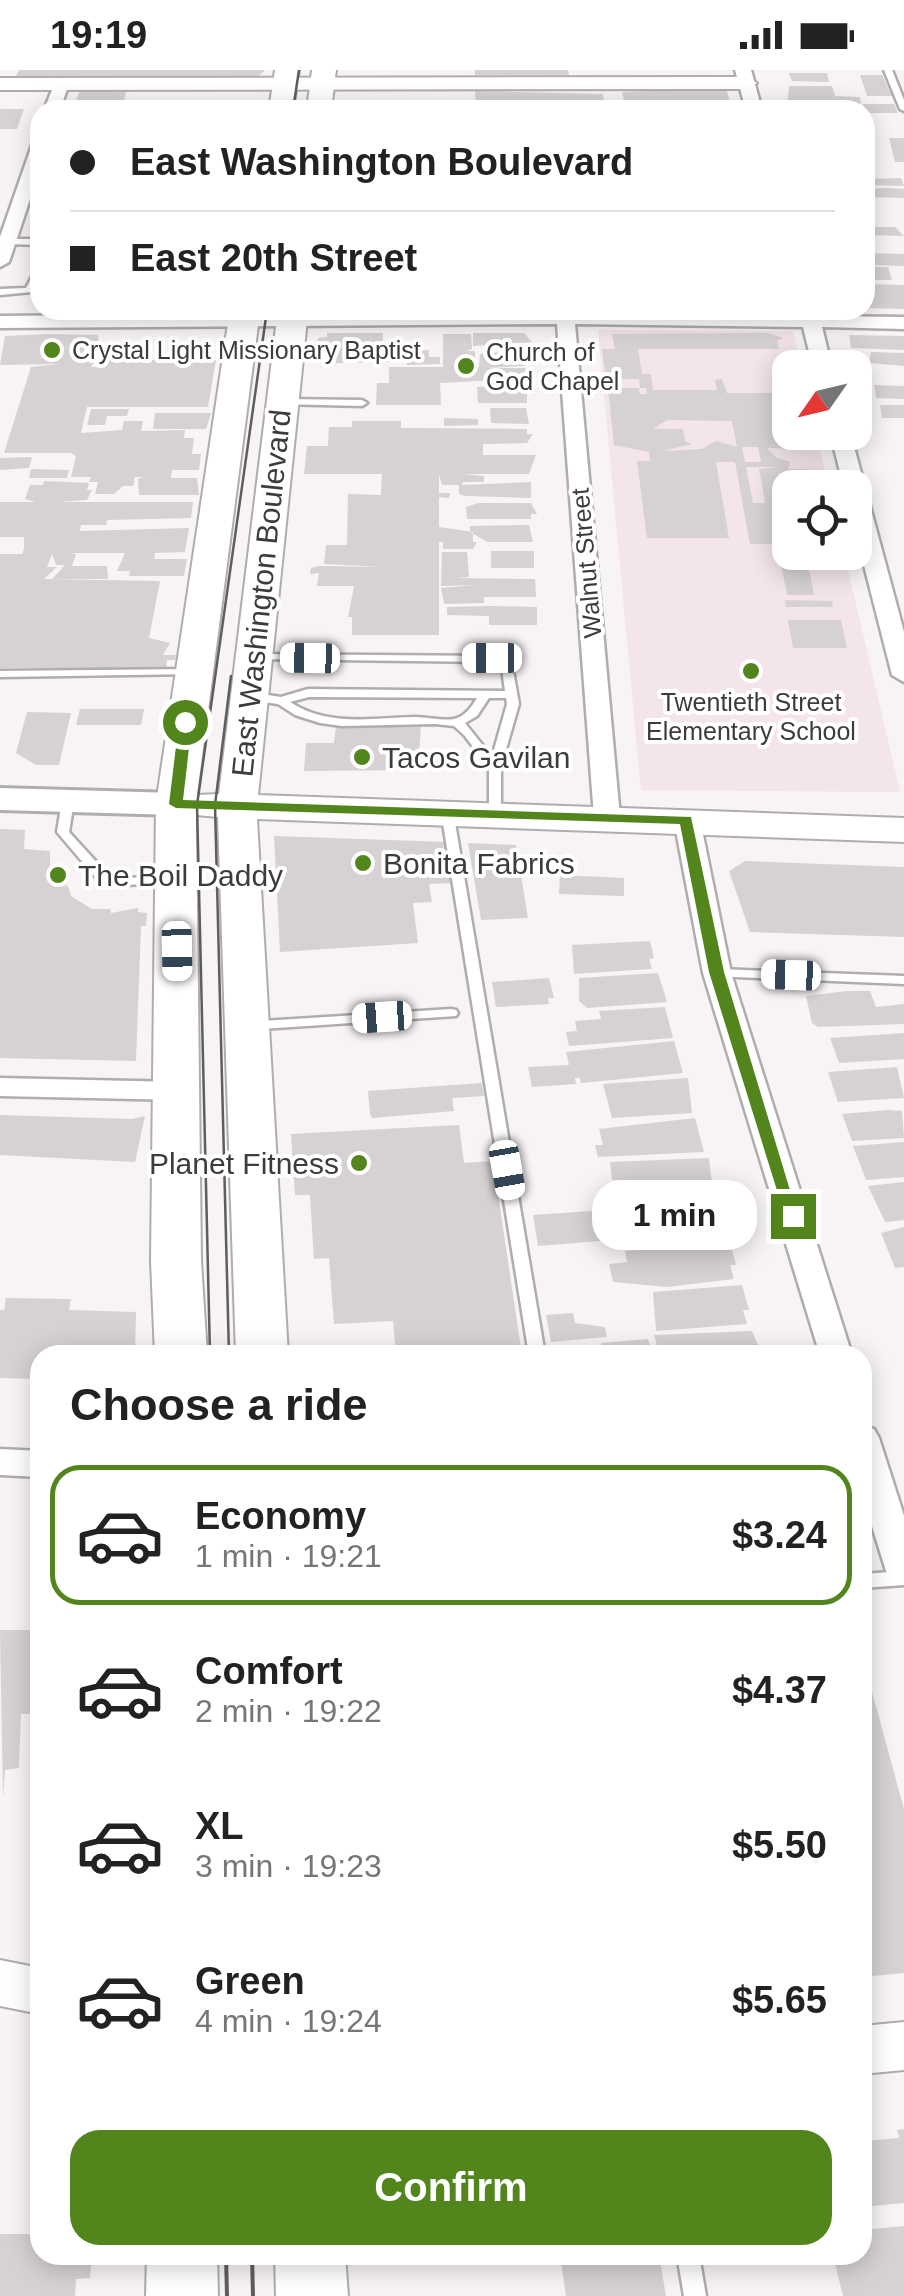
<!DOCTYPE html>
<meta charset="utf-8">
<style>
:root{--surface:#fff;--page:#f6f6f6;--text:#222;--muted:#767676;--line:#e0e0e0;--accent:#52851b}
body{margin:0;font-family:Arial,sans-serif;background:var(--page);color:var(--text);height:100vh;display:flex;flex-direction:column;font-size:38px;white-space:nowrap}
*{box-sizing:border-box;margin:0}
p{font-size:32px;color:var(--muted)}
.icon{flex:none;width:55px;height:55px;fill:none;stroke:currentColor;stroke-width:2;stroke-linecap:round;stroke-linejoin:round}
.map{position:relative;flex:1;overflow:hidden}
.drawer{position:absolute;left:30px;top:1275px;width:842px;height:920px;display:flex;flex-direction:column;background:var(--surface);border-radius:30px;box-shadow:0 5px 25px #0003}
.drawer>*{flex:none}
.hud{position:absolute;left:30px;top:30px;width:845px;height:220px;border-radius:30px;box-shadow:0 5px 25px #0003;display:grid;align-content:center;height:220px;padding:0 40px;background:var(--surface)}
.needle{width:65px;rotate:236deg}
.tools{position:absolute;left:772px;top:280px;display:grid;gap:20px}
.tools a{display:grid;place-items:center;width:100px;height:100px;border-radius:20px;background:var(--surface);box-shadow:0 5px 25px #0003;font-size:50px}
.end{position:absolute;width:45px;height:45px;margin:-22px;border:12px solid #52851b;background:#fff;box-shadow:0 0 0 5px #fff}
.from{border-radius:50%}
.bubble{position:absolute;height:70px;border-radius:30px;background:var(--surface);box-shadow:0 5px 25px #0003;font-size:32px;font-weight:600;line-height:70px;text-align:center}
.car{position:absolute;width:30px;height:60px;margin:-30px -15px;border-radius:12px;box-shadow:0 0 8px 2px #0007;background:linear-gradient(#fff 24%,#345 0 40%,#fff 0 76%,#345 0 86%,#fff 0)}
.hud b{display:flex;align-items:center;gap:35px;height:95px;font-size:38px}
.hud b+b{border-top:2px solid var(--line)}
.hud i{width:25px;height:25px;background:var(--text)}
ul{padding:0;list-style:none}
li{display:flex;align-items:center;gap:30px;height:140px;margin:0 20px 15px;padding:0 20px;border:5px solid transparent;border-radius:30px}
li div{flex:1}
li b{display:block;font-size:38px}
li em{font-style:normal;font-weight:600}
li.selected{border-color:var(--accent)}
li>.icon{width:90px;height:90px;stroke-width:1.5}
h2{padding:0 40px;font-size:45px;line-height:120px}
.primary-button{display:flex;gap:20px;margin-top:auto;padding:20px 40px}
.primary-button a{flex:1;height:115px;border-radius:30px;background:var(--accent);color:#fff;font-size:40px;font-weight:600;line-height:115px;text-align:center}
.status{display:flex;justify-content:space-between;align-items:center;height:70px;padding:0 50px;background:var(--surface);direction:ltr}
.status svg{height:28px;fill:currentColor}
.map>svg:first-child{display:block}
</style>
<div class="status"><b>19:19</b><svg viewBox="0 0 49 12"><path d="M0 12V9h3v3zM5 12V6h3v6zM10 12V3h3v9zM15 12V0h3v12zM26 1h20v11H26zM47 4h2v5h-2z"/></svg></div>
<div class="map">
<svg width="904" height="2226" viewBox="0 0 904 2226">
<rect width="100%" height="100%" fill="#f8f3f4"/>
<path fill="#f3e5e9" d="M598 260 793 261 801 297 790 298V362L816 363 829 417 790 418V482L844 483 900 722 641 720Z"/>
<path fill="#d6d1d2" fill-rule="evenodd" d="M19 0H265L259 6H16Z
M475 0H568L569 5H475Z
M789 3H827L829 12 792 11Z
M860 5H882L892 26H867Z
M789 16H832L835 26 860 27 861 40 787 37Z
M475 21 603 24 605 40H476Z
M648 21H727L732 40H636L624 31 622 22Z
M79 22H126L122 40H73Z
M863 34H894L898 43H866Z
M0 39H24L17 59H0Z
M889 68H904V92H895Z
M901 108 904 116 869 115 868 109Z
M888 118 904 119V128L866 127 868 119Z
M865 157H895L904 166 865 165Z
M865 183 904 184V196L865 195Z
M865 197H888L892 210H865Z
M865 214 904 215V239L865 238Z
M327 263H383L382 281H404L403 292 336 293 337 279H316L318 268 327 267Z
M473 263H524L532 272 473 276Z
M768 263 783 268 777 271 779 279H638L642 304H651L653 320H717L715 310 722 309 727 323H775L778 336H790V362H799V379L767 378 777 388 790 392 788 399H807L811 418H790V474H750L735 392H716L729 468H647L637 391H650L649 382 614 375 608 318H639L640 324H647L646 318H640L639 309H606L602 279H615L612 264ZM667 350 732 351 737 377 716 371 702 379 663 381 692 374 685 371 683 359H653ZM742 377H758L761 392H745ZM746 397H777L759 399 765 433H753Z
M48 264 98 265 100 282 91 297H99L100 290H216L208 337H87L81 363 122 360 124 351H143L141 361 185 360 184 368H194L192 384H201L199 400H172L171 408H197L199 425H139L138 409 143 407H135L133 416H123L114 424H95L98 412H89L91 407H71L76 386 71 383H4L31 297 59 294 0 295 5 266Z
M443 264H471L472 279 466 281H475V297H479L480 284 522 280 524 296 486 298H525L531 299 532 308 440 313 441 335H376L377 313H389V297H443Z
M849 265 904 266V280L851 278Z
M429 280V287H440V294L407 295V281Z
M871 282 904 283V296L869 293Z
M874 315 904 316V329L876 328Z
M498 316 527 317V333H478L477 317Z
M880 335H904V348H882Z
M490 338H526L529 354 491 353Z
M91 339H129L127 346H107L105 355H87Z
M155 343H211L206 359H153Z
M444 348 478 349V355L444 356Z
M352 351H401V358L527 359V364H533L527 373 483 374V385H536L529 404H463L484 406V412H463L462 415 531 412V428L465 426 459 424V415H442L439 404V423H450L449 428 439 427V457L473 462V472H477L473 479H443V472H439V565H352V547H348L354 516H317L319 503 310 504 311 498 319 496 384 497 324 494 326 475H347L348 424 381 425 382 404H304L307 376H328L329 357H352Z
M0 388 29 387 32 388 29 398 0 400Z
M31 399 69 400 67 408H29Z
M44 411 89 413 87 420H92L87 430 58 432H193L191 448 107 450 106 455H81L80 461 189 458 185 482 155 483 154 489H187L184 506H129L130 501H117L125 483H68L76 484 72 496H107L108 509H52L65 495H56L52 484 47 497H57L44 509 160 511 149 568 170 573 163 585H176L175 590H167L166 598H0V484H22L24 478V467H0V432H35L25 429 30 415H43Z
M478 433H531L537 444H531V449H467L466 437Z
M529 455 533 472H487L470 462V456Z
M491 481H534V498H491Z
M442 482H467L469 507 456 508 535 509 536 527H484V533L444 534 441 518 475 515 441 516Z
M780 489H807L814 525H787Z
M785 530 832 531 833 537H786Z
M492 536 537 537V555H489V546L447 545V537Z
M788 550H841L847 578H793Z
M80 639H144L141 655H76Z
M27 642 71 643 59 695H36L16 683Z
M421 655 418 700 304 701 306 673H334L336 656Z
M0 759 25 760 24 779 50 781V797L57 795 67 804V815L61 817 68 816 71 826 92 839H110L111 843 138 838V842L147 843 146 856H141L136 991 0 988Z
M274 766 447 772 454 813 429 814 432 832 413 833 418 873 280 882Z
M468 773 516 775 528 848 481 850Z
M745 791 904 797V867L750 862 729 801Z
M560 805 624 808V826L559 824Z
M650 871 654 888 649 889 652 899 574 904 572 875Z
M658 903 667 932 587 938 579 931V908Z
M549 908 554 928H548L549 934 496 937 492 912Z
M847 921H870L876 937 904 934V954L818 957 812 953 806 926Z
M665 937 673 968 569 976 566 962 577 961 575 951 601 949 599 941Z
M904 963V989L839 993 830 968Z
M674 971 683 1003 581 1013 580 1008H575L576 1014 532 1017 528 997 569 995 566 982Z
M897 997 904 1028 838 1032 828 1002Z
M688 1008 692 1043 612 1048 603 1014Z
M482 1013 484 1026 452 1028 454 1041 372 1048 370 1044 368 1021Z
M889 1040 902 1041 904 1068 852 1071 842 1044Z
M0 1045 132 1049 145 1046 135 1092 0 1085Z
M695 1048 704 1082 598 1087 595 1075H603L599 1059Z
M459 1055 464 1093 493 1091 522 1285H396L393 1251 334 1254 329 1188 314 1189 310 1125H295L291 1064Z
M904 1072V1107L866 1110 853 1076Z
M709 1088 713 1123 632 1129 624 1110H612L610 1092Z
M904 1112V1150L885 1152 868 1116Z
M718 1129 727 1165 646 1169 640 1137Z
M605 1140 611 1170 538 1176 533 1145Z
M904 1157V1197L895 1198 881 1163Z
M730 1172 736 1195H730L734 1209 667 1217 613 1212 609 1194 627 1192 625 1181Z
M742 1215 749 1240H743L747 1254 656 1261 653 1222Z
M6 1228 71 1229 69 1240 136 1242 135 1285H40V1309L0 1308V1240H4Z
M573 1243 575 1253 605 1257 607 1267 551 1272 546 1245Z
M752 1261 762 1285H603L601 1273 648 1269 650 1276H657L654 1265Z
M0 1560H40V1628L36 1644H21L19 1698 5 1700 3 1728Z
M864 1592 904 1739V1903L862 1907Z
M904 2059V2133L862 2137V2071L899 2068 897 2060Z
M904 2156V2226H843L833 2185H862V2160Z
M0 2164H40V2185H92L90 2208 76 2209 75 2226H0Z
M560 2185H659L666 2226H566Z"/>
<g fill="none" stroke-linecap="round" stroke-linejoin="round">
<defs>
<path id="service" d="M884 0H892L904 30V41L900 39Z
M4 169H40V175L7 174 3 171Z
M40 196V208L32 222 0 225V219L26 218 36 199Z
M283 329 362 330 367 333 362 336 280 334 278 332Z
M254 584 492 586 512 595 519 634 501 697V742L495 746 489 742V698L464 665 454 656 435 654 342 656 320 653 295 645 278 634 249 630 243 626 249 622 281 627 308 619 505 621 502 599 490 592 250 589 248 587ZM309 627 477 628C472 636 465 647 454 649 445 651 425 647 414 647 372 648 328 657 290 632ZM489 628H506L507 634 492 687 465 653 477 646Z
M191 599 195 600V604L0 607V601Z
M68 727 74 731 69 762 111 808 172 807 177 808 178 811 177 814 102 815 57 762 62 731Z
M447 737 453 741 545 1285H529L441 741Z
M717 899 904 906V914L712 906 710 903Z
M451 939 456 940 458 943 456 946 248 960 241 956 248 952Z
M904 1501V1515L862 1518V1504Z
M677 2185H699L706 2226H684Z"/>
<path id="minor" d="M735 0H751L762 40H746Z
M56 10 69 13 60 40H44Z
M40 70V99L9 192 0 197V167L32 75Z
M556 240 800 246 799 240H817L819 246 904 247V259L822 257 832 298H813L803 257 575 254 620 747 607 755 594 747 557 254 0 258V246Z
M830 362H850L904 562V612L892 605 855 460V418H844Z
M687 742 700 750 731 903 852 1285H820L703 903 674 750Z
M0 1008 179 1012 193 1021 179 1030 0 1026Z
M862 1356 874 1359 879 1368 904 1446V1515L892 1511 886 1501 862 1424Z
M0 1379 40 1381V1407L0 1405Z"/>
<path id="tertiary" d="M0 8 747 7 757 13 747 19 0 20Z
M0 1890 40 1898V1944L0 1936Z
M904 1952V2000L862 2004V1956Z"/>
<path id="secondary" d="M0 718 176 723 188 727 194 734 188 741 176 745 0 740Z"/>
<path id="primary" d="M275 0H299L293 40H269Z
M312 0H336L331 40H307Z
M230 240H260L197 725 219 724 278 240H308L258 725 904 748V772L257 749 288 1285H236L218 747 196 745 201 1191 207 1285H155L151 1191 156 734Z
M147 2185H217L218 2226H146Z
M275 2185H345L348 2226H276Z"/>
</defs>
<use href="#service" stroke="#b1acad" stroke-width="5"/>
<use href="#minor" stroke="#b1acad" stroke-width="5"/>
<use href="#tertiary" stroke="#b1acad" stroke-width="4"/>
<use href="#secondary" stroke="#b1acad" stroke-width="6"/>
<use href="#primary" stroke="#b1acad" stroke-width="4"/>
<use href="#service" fill="#fff" fill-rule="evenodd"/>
<use href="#minor" fill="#fff" fill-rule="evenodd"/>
<use href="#tertiary" fill="#fff" fill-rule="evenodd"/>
<use href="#secondary" fill="#fff" fill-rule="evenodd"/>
<use href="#primary" fill="#fff" fill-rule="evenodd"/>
<path stroke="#605d5d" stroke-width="2.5" d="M293 40 299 0
M210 1285 197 735 267 240
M229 1285 215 735 231 606"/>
<path stroke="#605d5d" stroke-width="4" d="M226 2185 227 2226
M252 2185 253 2226"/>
</g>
<path fill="#52851b" d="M185 649 192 652 183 730 691 747 724 902 799 1150 785 1146 709 902 680 754 176 738 169 734 179 652Z"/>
<g fill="#52851b" stroke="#fff" stroke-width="4">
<circle cx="52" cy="280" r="10"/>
<circle cx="466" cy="296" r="10"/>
<circle cx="751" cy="601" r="10"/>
<circle cx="362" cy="687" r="10"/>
<circle cx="363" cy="793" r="10"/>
<circle cx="58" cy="805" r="10"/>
<circle cx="359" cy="1093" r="10"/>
</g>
<g text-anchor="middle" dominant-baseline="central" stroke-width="8" stroke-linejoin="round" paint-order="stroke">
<g font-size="25" fill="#3d3b3b" stroke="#fff" text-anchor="start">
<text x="72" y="280">Crystal Light Missionary Baptist</text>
<text x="486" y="282">Church of<tspan x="486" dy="29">God Chapel</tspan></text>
<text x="751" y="632" text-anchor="middle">Twentieth Street<tspan x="751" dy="29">Elementary School</tspan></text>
</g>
<g font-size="25" fill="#3d3b3b" stroke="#fff">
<text transform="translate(586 493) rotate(-95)">Walnut Street</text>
</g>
<g font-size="30" fill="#3d3b3b" stroke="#fff">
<text transform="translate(261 523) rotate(-84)">East Washington Boulevard</text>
</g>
<g font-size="30" fill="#3d3b3b" stroke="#fff" text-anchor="start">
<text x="382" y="687">Tacos Gavilan</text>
<text x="383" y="793">Bonita Fabrics</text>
<text x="78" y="805">The Boil Daddy</text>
<text x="339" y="1093" text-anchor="end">Planet Fitness</text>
</g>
</g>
</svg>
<div class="tools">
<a><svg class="needle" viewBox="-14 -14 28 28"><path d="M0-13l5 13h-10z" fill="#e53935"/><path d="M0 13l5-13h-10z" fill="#767676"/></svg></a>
<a><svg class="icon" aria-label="locate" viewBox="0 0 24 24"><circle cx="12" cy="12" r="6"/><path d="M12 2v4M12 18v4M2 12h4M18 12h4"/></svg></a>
</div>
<i class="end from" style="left:185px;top:652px"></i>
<i class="end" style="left:793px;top:1146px"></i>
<div class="bubble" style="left:592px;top:1110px;width:165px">1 min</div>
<i class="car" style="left:310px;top:588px;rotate:271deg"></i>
<i class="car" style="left:492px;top:588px;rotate:270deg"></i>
<i class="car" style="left:177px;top:881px;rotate:179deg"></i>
<i class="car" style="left:791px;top:905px;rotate:272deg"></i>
<i class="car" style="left:382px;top:947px;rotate:266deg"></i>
<i class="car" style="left:507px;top:1100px;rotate:170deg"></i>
<div class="hud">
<b><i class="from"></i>East Washington Boulevard</b>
<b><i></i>East 20th Street</b>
</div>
<section class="drawer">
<h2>Choose a ride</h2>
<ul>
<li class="selected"><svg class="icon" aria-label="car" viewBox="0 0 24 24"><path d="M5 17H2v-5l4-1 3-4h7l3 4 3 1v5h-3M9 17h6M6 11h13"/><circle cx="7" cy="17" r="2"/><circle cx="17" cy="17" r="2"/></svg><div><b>Economy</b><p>1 min · 19:21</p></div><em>$3.24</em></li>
<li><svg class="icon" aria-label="car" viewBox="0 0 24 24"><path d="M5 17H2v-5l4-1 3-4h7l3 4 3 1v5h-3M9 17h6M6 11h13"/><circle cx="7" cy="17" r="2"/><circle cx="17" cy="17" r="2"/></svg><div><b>Comfort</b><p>2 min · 19:22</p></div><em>$4.37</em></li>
<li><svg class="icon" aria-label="car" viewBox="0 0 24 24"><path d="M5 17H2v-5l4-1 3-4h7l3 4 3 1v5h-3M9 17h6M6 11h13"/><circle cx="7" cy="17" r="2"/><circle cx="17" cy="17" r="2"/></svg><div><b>XL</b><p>3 min · 19:23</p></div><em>$5.50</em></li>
<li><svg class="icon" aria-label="car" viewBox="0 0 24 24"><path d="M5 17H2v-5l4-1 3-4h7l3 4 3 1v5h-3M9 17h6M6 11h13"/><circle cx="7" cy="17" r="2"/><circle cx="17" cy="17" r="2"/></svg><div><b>Green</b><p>4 min · 19:24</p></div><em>$5.65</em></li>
</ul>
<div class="primary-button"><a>Confirm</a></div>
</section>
</div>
